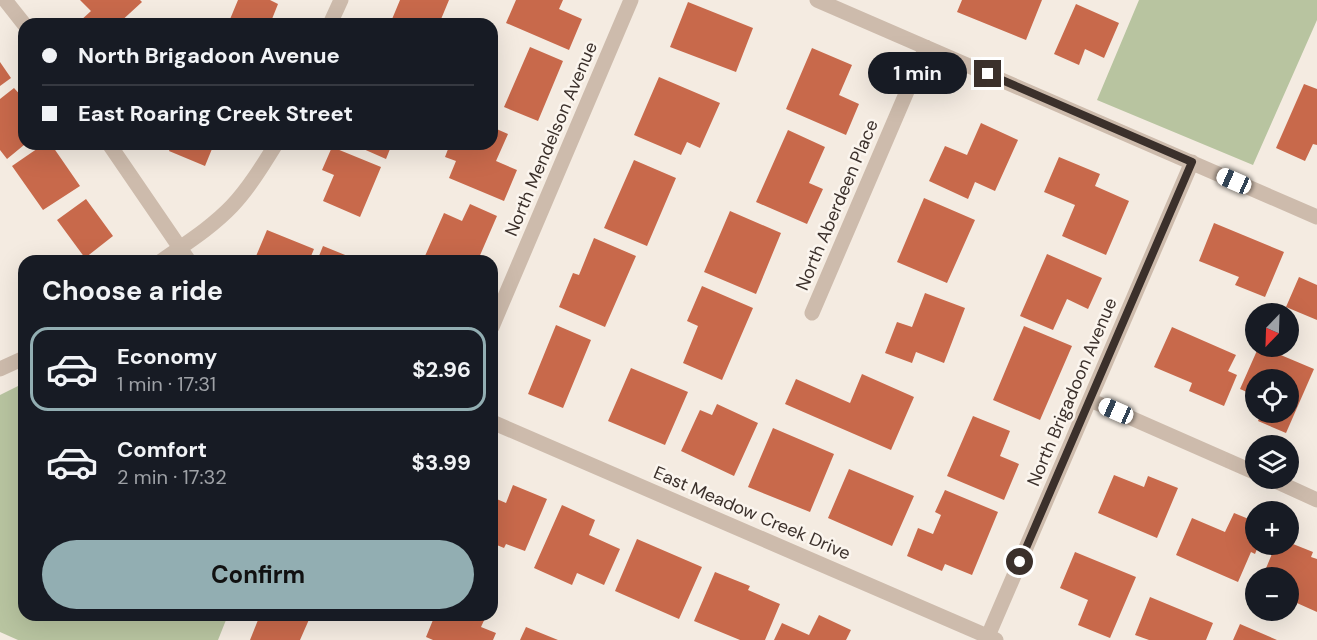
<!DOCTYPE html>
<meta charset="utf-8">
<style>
:root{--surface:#171b24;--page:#242831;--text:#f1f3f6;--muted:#9ea1a6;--line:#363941;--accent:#92aeb2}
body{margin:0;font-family:"DM Sans",sans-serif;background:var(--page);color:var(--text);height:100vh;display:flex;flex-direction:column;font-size:22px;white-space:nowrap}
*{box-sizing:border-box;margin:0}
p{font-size:20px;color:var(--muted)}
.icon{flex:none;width:33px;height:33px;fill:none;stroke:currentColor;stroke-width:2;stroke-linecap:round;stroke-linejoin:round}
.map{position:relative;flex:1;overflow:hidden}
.details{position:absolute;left:18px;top:255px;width:480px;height:366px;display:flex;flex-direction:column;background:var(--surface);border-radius:18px;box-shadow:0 6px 24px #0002}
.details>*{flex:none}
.guide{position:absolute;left:18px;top:18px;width:480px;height:132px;border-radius:18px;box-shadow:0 6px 24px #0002;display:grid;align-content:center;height:132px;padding:0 24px;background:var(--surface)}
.needle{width:39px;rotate:203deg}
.tools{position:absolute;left:1245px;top:303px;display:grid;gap:12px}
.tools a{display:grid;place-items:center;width:54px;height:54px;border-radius:50%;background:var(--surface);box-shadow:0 6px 24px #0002;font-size:30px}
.end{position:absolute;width:27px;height:27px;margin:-14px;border:8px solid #3b302b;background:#fff;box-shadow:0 0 0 3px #fff}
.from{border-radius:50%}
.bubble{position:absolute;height:42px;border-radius:21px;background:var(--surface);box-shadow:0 6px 24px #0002;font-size:20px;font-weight:700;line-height:42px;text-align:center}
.car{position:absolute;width:18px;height:36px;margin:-18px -9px;border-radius:8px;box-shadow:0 0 4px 2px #0007;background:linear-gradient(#fff 24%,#345 0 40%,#fff 0 76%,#345 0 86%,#fff 0)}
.guide b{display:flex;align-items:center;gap:21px;height:57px;font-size:22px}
.guide b+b{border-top:2px solid var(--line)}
.guide i{width:15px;height:15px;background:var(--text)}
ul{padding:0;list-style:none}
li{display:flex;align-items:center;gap:18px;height:84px;margin:0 12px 9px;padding:0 12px;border:3px solid transparent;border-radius:18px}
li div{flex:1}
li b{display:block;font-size:22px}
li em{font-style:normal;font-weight:700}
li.current{border-color:var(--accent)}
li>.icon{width:54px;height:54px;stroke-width:1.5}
h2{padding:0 24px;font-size:27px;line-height:72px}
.button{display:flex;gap:12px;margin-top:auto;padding:12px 24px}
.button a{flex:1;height:69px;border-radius:36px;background:var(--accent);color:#111;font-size:24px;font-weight:700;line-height:69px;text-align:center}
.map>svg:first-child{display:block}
</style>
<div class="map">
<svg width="1317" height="640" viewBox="0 0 1317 640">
<rect width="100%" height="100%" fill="#f4ebe1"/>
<path fill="#b8c4a0" d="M1139 0H1317V20L1253 165 1097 100Z
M24 383V615H228L218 640H18L0 632V395Z"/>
<path fill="#c8694b" d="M80 0H140L142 2 118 24H80L79 22 91 11Z
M238 0H270L278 4 270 24H228Z
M400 0H449L439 24H390Z
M516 0H563L559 9 582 19 569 50 506 23Z
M962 0H1042L1026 40 957 12Z
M688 2 753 28 736 72 670 47Z
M1076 4 1119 23 1104 58 1085 49 1079 65 1054 54Z
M530 47 563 61 538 121 504 107Z
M812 48 852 65 839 95 859 104 846 135 786 109Z
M0 62 11 78 0 86Z
M659 77 720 103 700 148 687 142 681 155 634 135Z
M1304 84 1317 89V145L1313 144 1305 161 1276 148Z
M14 88 24 99V145L7 159 0 150V99Z
M981 123 1018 140 995 191 975 182 968 199 929 181 945 146 967 155Z
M492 127 508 134 496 161 517 170 504 201 449 178 456 161 445 157 450 144H492Z
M788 130 825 147 809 183 823 189 807 224 756 202Z
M44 144H51L80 186 43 210 12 166Z
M172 144H214L205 166 169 151Z
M352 144H392L386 159Z
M332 147 381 167 360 217 323 201 334 175 322 170Z
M1059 157 1100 174 1095 186 1129 201 1106 255 1062 236 1075 205 1044 192Z
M634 160 676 178 647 246 604 228Z
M924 198 975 220 947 283 897 262Z
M86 199 113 236 85 258 57 220Z
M470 204 497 216 478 260 467 255 464 261H437L425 256 444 213 462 221Z
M730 211 781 233 756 294 704 272Z
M1214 223 1284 252 1265 297 1235 285 1239 277 1199 261Z
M267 230 314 249 309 261H254Z
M594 238 636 256 605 327 559 307 573 273 579 275Z
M323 246 360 261H317Z
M1047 254 1102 278 1088 309 1067 299 1053 330 1020 316Z
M1299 277 1317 285V320L1286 307Z
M702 286 753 308 722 380 683 363 698 326 687 321Z
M925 293 965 308 944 363 916 352 912 363 885 353 897 322 912 327Z
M556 325 591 340 563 408 528 394Z
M1024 326 1072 346 1040 420 993 400Z
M1172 327 1236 355 1228 371 1237 375 1224 406 1189 391 1192 383 1154 367Z
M1259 346 1314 369 1286 433 1258 421 1262 412H1288V380H1256V396L1240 389Z
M631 368 688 392 665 445 608 421Z
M862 374 914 397 891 450 785 404 796 379 850 403Z
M717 404 758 423 734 476 681 451 700 410 712 415Z
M973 416 1010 431 1000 456 1019 464 1004 500 947 476Z
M773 428 834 454 810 512 748 487Z
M849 469 914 496 892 546 828 518Z
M1114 475 1144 487 1148 476 1178 488 1157 538 1098 513Z
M513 485 547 499 525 551 506 544 504 548 492 543V497L506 503Z
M945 490 998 512 972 575 945 564 942 571 907 556 918 528 933 534 941 515 935 512Z
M562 505 595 520 589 535 620 549 604 585 577 573 572 585 534 568Z
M1234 513 1256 522V544H1259L1255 554 1251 552 1238 582 1176 555 1192 518 1225 532Z
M637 539 702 567 679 619 615 591Z
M1288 542 1313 552 1311 557 1317 559V612L1288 599V578H1262L1276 544H1288Z
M1075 552 1136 577 1110 638 1078 625 1088 600 1060 588Z
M715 572 750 586 748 590 780 604 765 640H740L694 621Z
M1150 597 1213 623 1206 640H1149L1135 635Z
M260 615H311L300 640H250Z
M435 615H483L486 616 481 627 496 633 493 640H433L426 637Z
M819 615 851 630 846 640H774L782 623 809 635Z
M1240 624 1277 640H1233Z
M526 627 558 640H520Z"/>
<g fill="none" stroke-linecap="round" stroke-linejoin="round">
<path stroke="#cdbbac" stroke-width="15" d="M5 0 24 24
M817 0 1317 217
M330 24 341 0
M109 144 189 261
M161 261C185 244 211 228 232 206 249 188 263 165 276 144
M812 313 926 47
M492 327 631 0
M0 369 24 358
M1090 400 1256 473
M492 422 996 640
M1269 478 1317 500
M988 636 1192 162"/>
</g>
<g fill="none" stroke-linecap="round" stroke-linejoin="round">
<path stroke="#3b302b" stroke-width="8" d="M988 74 1192 162 1020 562"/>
</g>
<g text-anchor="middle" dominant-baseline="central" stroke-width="5" stroke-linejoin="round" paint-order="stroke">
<g font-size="18" fill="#3b302b" stroke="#fbf5ee">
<text transform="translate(551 139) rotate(-67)">North Mendelson Avenue</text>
<text transform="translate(837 205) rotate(-67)">North Aberdeen Place</text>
<text transform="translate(1072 392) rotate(-67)">North Brigadoon Avenue</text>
<text transform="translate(752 513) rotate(23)">East Meadow Creek Drive</text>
</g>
</g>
</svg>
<div class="tools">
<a><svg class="needle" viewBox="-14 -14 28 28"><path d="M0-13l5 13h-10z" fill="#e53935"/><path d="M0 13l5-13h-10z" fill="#9ea1a6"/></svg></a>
<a><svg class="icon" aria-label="locate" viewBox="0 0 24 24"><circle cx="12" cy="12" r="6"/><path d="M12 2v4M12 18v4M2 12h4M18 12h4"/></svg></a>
<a><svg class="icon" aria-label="layers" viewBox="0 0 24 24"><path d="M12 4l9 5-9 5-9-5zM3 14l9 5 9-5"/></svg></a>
<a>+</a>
<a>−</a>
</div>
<i class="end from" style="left:1020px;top:562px"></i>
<i class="end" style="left:988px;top:74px"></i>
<div class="bubble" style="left:868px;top:52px;width:99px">1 min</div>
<i class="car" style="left:1234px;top:181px;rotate:294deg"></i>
<i class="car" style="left:1116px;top:411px;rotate:294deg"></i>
<div class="guide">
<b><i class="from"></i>North Brigadoon Avenue</b>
<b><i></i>East Roaring Creek Street</b>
</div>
<section class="details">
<h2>Choose a ride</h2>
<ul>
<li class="current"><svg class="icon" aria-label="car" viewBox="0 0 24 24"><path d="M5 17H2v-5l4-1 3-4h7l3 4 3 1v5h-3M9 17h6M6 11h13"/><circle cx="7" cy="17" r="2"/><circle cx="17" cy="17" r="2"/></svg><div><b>Economy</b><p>1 min · 17:31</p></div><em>$2.96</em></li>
<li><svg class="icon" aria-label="car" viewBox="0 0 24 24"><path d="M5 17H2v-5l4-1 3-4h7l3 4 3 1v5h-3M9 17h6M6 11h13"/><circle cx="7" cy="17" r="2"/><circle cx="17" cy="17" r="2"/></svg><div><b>Comfort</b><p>2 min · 17:32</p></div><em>$3.99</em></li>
</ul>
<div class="button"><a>Confirm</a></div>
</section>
</div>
